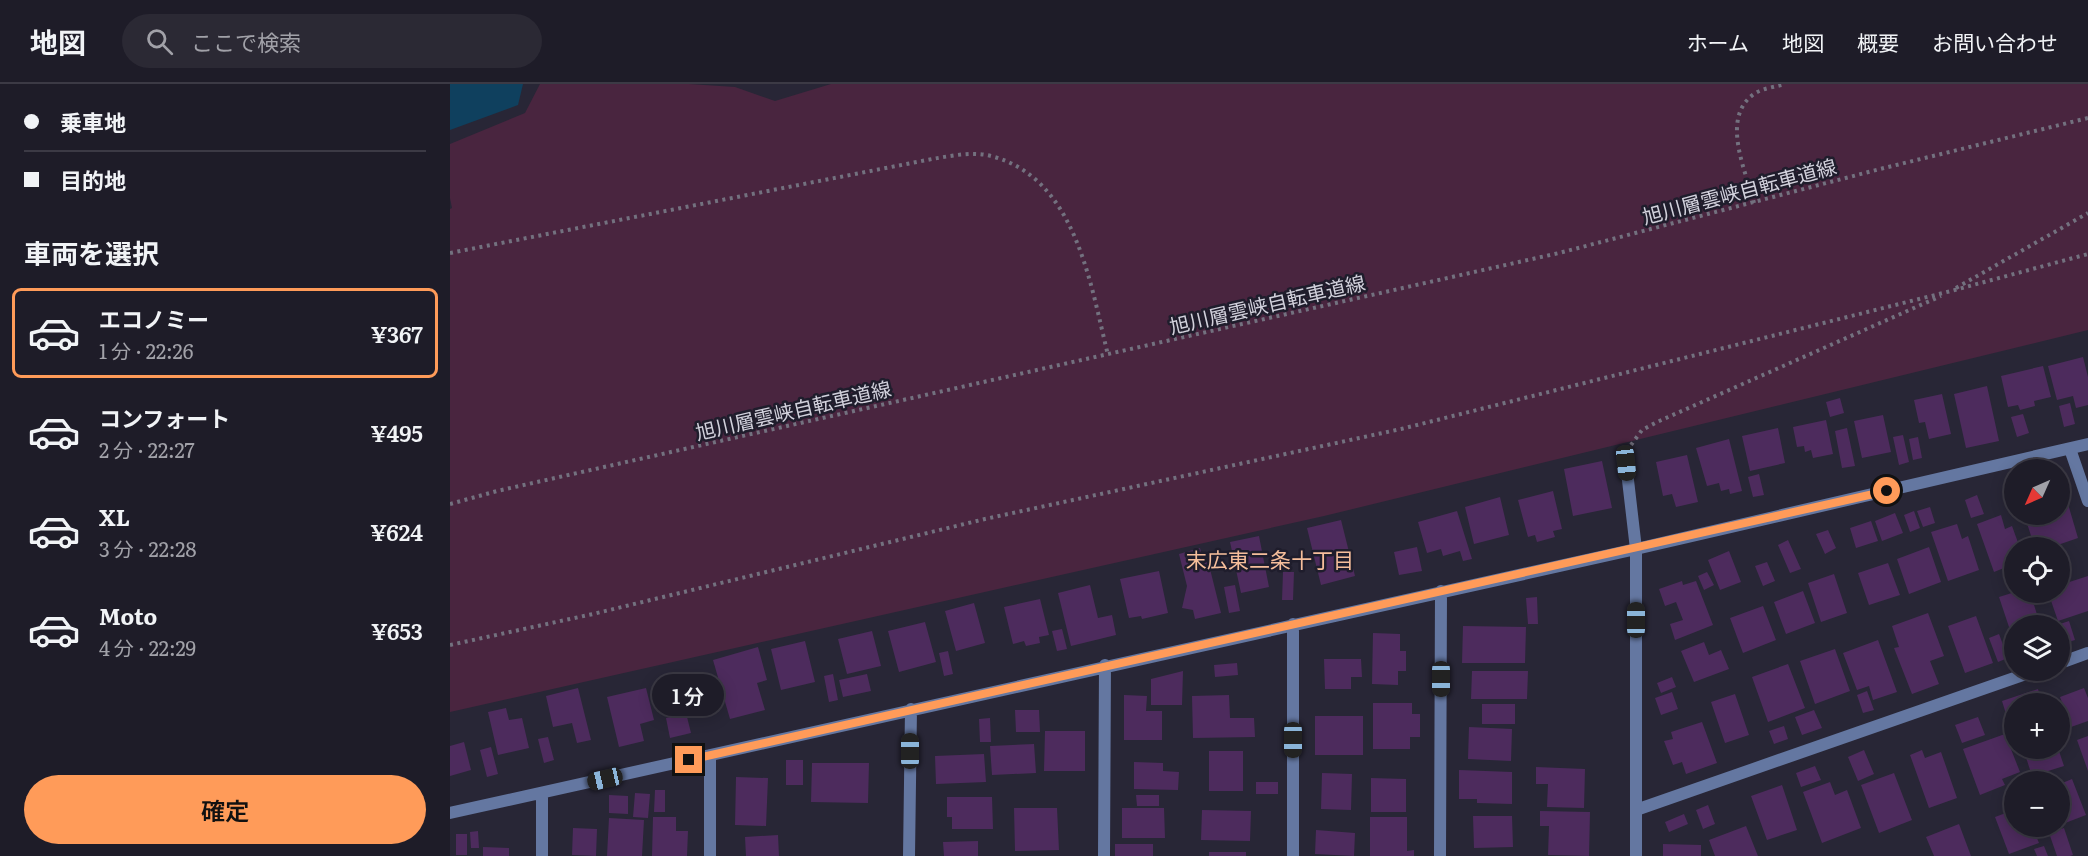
<!DOCTYPE html>
<html lang="ja">
<meta charset="utf-8">
<style>
:root{--surface:#1e1c28;--page:#2b2934;--text:#f1f3f6;--muted:#a1a1a8;--line:#3c3a45;--accent:#ff9b59}
body{margin:0;font-family:Literata,"Noto Sans JP",serif;background:var(--page);color:var(--text);height:100vh;display:flex;flex-direction:column;font-size:22px;white-space:nowrap}
*{box-sizing:border-box;margin:0}
p{font-size:20px;color:var(--muted)}
.icon{flex:none;width:33px;height:33px;fill:none;stroke:currentColor;stroke-width:2;stroke-linecap:round;stroke-linejoin:round}
.map{position:relative;flex:1;overflow:hidden}
.sheet{display:flex;flex-direction:column;background:var(--surface);width:450px}
.sheet>*{flex:none}
.hud{display:grid;align-content:center;height:132px;padding:0 24px;background:var(--surface)}
.needle{width:39px;rotate:225deg}
.controls{position:absolute;left:1554px;top:375px;display:grid;gap:12px}
.controls a{display:grid;place-items:center;width:66px;height:66px;border-radius:50%;background:var(--surface);box-shadow:0 3px 15px #0003,0 0 0 2px var(--line);font-size:30px}
.end{position:absolute;width:27px;height:27px;margin:-14px;border:8px solid #ff9b59;background:#111;box-shadow:0 0 0 3px #111}
.from{border-radius:50%}
.bubble{position:absolute;height:42px;border-radius:21px;background:var(--surface);box-shadow:0 3px 15px #0003,0 0 0 2px var(--line);font-size:20px;font-weight:600;line-height:42px;text-align:center}
.car{position:absolute;width:18px;height:36px;margin:-18px -9px;border-radius:8px;box-shadow:0 0 4px 2px #0007;background:linear-gradient(#222 24%,#8ab4d8 0 40%,#222 0 76%,#8ab4d8 0 86%,#222 0)}
.hud b{display:flex;align-items:center;gap:21px;height:57px;font-size:22px}
.hud b+b{border-top:2px solid var(--line)}
.hud i{width:15px;height:15px;background:var(--text)}
ul{padding:0;list-style:none}
li{display:flex;align-items:center;gap:18px;height:90px;margin:0 12px 9px;padding:0 12px;border:3px solid transparent;border-radius:9px}
li div{flex:1}
li b{display:block;font-size:22px}
li em{font-style:normal;font-weight:600}
li.on{border-color:var(--accent)}
li>.icon{width:54px;height:54px;stroke-width:1.5}
h2{padding:0 24px;font-size:27px;line-height:72px}
.cta{display:flex;gap:12px;margin-top:auto;padding:12px 24px}
.cta a{flex:1;height:69px;border-radius:36px;background:var(--accent);color:#111;font-size:24px;font-weight:600;line-height:69px;text-align:center}
header{display:flex;align-items:center;gap:36px;box-sizing:border-box;height:84px;padding:0 30px;background:var(--surface);border-bottom:2px solid var(--line)}
header strong{font-size:28px}
nav{display:flex;gap:33px;margin-inline-start:auto;font-size:21px}
.search{width:420px;height:54px;background:var(--page);display:flex;align-items:center;gap:15px;box-sizing:border-box;padding:0 21px;border-radius:33px;color:var(--muted);font-size:22px}
main{display:flex;flex:1;min-height:0}
.map>svg:first-child{display:block}
</style>
<header>
<strong>地図</strong>
<div class="search"><svg class="icon" aria-label="search" viewBox="0 0 24 24"><circle cx="10" cy="10" r="6"/><path d="M15 15l6 6"/></svg>ここで検索</div>
<nav><a>ホーム</a><a>地図</a><a>概要</a><a>お問い合わせ</a></nav>
</header>
<main>
<section class="sheet">
<div class="hud">
<b><i class="from"></i>乗車地</b>
<b><i></i>目的地</b>
</div>
<h2>車両を選択</h2>
<ul>
<li class="on"><svg class="icon" aria-label="car" viewBox="0 0 24 24"><path d="M5 17H2v-5l4-1 3-4h7l3 4 3 1v5h-3M9 17h6M6 11h13"/><circle cx="7" cy="17" r="2"/><circle cx="17" cy="17" r="2"/></svg><div><b>エコノミー</b><p>1 分 · 22:26</p></div><em>¥367</em></li>
<li><svg class="icon" aria-label="car" viewBox="0 0 24 24"><path d="M5 17H2v-5l4-1 3-4h7l3 4 3 1v5h-3M9 17h6M6 11h13"/><circle cx="7" cy="17" r="2"/><circle cx="17" cy="17" r="2"/></svg><div><b>コンフォート</b><p>2 分 · 22:27</p></div><em>¥495</em></li>
<li><svg class="icon" aria-label="car" viewBox="0 0 24 24"><path d="M5 17H2v-5l4-1 3-4h7l3 4 3 1v5h-3M9 17h6M6 11h13"/><circle cx="7" cy="17" r="2"/><circle cx="17" cy="17" r="2"/></svg><div><b>XL</b><p>3 分 · 22:28</p></div><em>¥624</em></li>
<li><svg class="icon" aria-label="car" viewBox="0 0 24 24"><path d="M5 17H2v-5l4-1 3-4h7l3 4 3 1v5h-3M9 17h6M6 11h13"/><circle cx="7" cy="17" r="2"/><circle cx="17" cy="17" r="2"/></svg><div><b>Moto</b><p>4 分 · 22:29</p></div><em>¥653</em></li>
</ul>
<div class="cta"><a>確定</a></div>
</section>
<div class="map">
<svg width="1638" height="772" viewBox="0 0 1638 772">
<rect width="100%" height="100%" fill="#282636"/>
<path fill="#49253f" d="M90 0H239L285 3 325 17 381 0H1638V246L874 432 0 628V125L2 124 0 114V60L75 29Z"/>
<path fill="#0f405e" d="M0 0H73L68 21 0 46Z"/>
<path fill="#4d2b5d" d="M1633 273 1638 293V321L1626 324 1623 312 1607 316 1598 282Z
M1593 282 1601 313 1584 317 1585 322 1570 326 1568 321 1558 323 1551 292Z
M1537 302 1549 357 1516 364 1504 310Z
M1492 310 1501 350 1479 355 1475 338 1469 339 1464 316Z
M1390 314 1394 329 1380 333 1376 318Z
M1620 319 1625 340 1614 343 1609 322Z
M1573 330 1579 349 1567 353 1561 333Z
M1433 331 1441 368 1412 374 1404 337Z
M1376 336 1383 370 1363 374 1361 366 1355 368 1354 362 1347 363 1343 343Z
M1328 344 1335 379 1300 387 1292 352Z
M1397 344 1405 382 1392 384 1385 347Z
M1453 351 1459 378 1449 381 1443 353Z
M1468 353 1472 374 1463 376 1459 355Z
M1279 355 1292 407 1280 410 1279 405 1271 407 1269 399 1257 402 1246 364Z
M1237 371 1248 418 1226 423 1222 410 1213 412 1206 378Z
M1152 377 1162 424 1123 432 1114 385Z
M1309 390 1314 411 1303 413 1298 393Z
M1103 407 1112 445 1103 447 1105 453 1087 458 1085 451 1078 453 1068 416Z
M1527 411 1534 430 1521 434 1515 416Z
M1050 413 1059 451 1024 460 1015 423Z
M1618 420 1628 454 1599 464H1585L1575 433 1585 430H1610V423Z
M1480 423 1485 439 1473 443 1467 427Z
M1007 427 1022 475 1013 477 1010 467 993 472 991 465 977 469 968 438Z
M1464 427 1470 444 1460 448 1454 431Z
M1445 429 1453 449 1432 457 1425 437Z
M1551 431 1555 445 1562 442 1570 464H1564V480L1544 488 1527 440Z
M891 436 905 492 871 501 857 444Z
M1421 437 1428 457 1406 464 1400 444Z
M1507 440 1512 455 1518 452 1529 486 1498 497 1481 448Z
M1378 446 1386 464 1375 470 1366 450Z
M809 452 819 503 791 509 780 458Z
M1338 456 1351 485 1340 489 1328 461Z
M967 463 972 487 949 491 944 468Z
M1479 463 1491 498 1459 510 1447 475Z
M750 464 754 479 758 477 771 529 745 535 743 526 732 524 737 502 729 470Z
M1279 467 1291 498 1270 506 1258 476Z
M1317 478 1325 497 1313 502 1305 482Z
M1438 479 1450 511 1419 521 1408 489Z
M709 487 718 529 692 535 691 532 679 534 670 495Z
M833 488H844L843 516H832Z
M1257 488 1264 501 1254 506 1248 492Z
M1384 490 1397 529 1371 538 1358 499Z
M1638 492V527L1608 537 1598 508H1610V501Z
M1232 497 1233 501 1246 497 1263 541 1225 556 1220 540 1233 536 1226 518 1215 522 1209 505Z
M640 501 648 534 662 531 666 551 621 562 608 509Z
M785 501 790 527 779 529 774 503Z
M1353 507 1365 539 1336 550 1324 518Z
M1565 508H1580L1590 540 1564 542V548L1561 549 1549 513Z
M1087 513 1088 540H1078L1076 514Z
M590 515 599 551 589 553 590 559 576 562 574 557 563 560 554 523Z
M524 519 535 559 506 567 495 527Z
M1313 522 1326 556 1293 569 1280 534Z
M1478 529 1494 572 1480 577 1489 600 1462 610 1444 564 1449 563 1442 542Z
M1526 532 1543 579 1515 589 1498 542Z
M1619 537 1625 556 1612 560 1610 553V540Z
M475 538 486 578 449 588 438 547Z
M1013 542 1076 543 1075 579H1012Z
M612 545 617 565 607 567 602 547Z
M422 547 431 582 397 590 388 555Z
M923 549 950 550V567H956V587H948V601L922 600Z
M1549 550 1558 574 1548 578 1539 554Z
M1564 553V576L1562 577 1555 557Z
M1428 556 1447 608 1423 616 1419 602 1407 606 1393 569Z
M355 557 365 598 331 606 321 565Z
M1254 558 1259 571 1271 566 1279 585 1244 598 1231 567Z
M308 563 317 596 307 599 315 626 280 635 263 576Z
M1385 565 1400 607 1365 620 1350 577Z
M498 567 503 590 494 592 489 569Z
M874 575H911L912 593H901V605H875Z
M787 579 788 591 765 593 764 581Z
M1338 580 1355 624 1318 638 1302 593Z
M733 587 732 621H701V595Z
M1022 587H1078L1077 615H1021Z
M383 590 388 616 379 618 374 592Z
M417 590 421 607 393 613 389 596Z
M251 593 258 622 222 630 216 601Z
M1222 593 1226 603 1211 609 1207 599Z
M128 604 141 656 127 659 122 639 103 643 96 612Z
M196 604 204 636 190 640 194 657 169 663 157 613Z
M1634 604 1638 614V637L1621 643 1610 613Z
M1588 605 1592 620H1564V642L1560 643 1552 617Z
M1417 607 1424 626 1413 629 1407 611Z
M1222 608 1228 625 1211 631 1205 614Z
M1285 610 1299 651 1275 659 1261 618Z
M674 611 697 612 696 627H712V656H674Z
M779 611 780 634H804L805 653 743 654 742 612Z
M923 619H962V630H970V653H960V665H923Z
M1032 620H1065V640H1032Z
M56 624 59 636 72 634 79 664 48 671 38 628Z
M565 626H589L590 648H566Z
M1364 626 1372 644 1352 651 1345 633Z
M236 629 241 649 220 654 216 634Z
M865 632H913V671H865Z
M1528 633 1535 651 1512 659 1505 641Z
M540 634 541 658H530L529 635Z
M1252 638 1267 679 1236 690 1232 678 1223 681 1214 657 1223 655 1221 648Z
M1334 642 1338 655 1324 660 1319 647Z
M1019 643 1062 645 1061 677 1018 675Z
M595 647H635V687H594Z
M1555 650 1570 688 1552 695 1555 701 1530 711 1513 665Z
M1638 652V687L1627 656Z
M98 653 104 676 94 679 88 655Z
M14 658 21 686 0 692V662Z
M584 660 586 689 542 691 540 662Z
M41 663 48 690 37 693 30 666Z
M1573 664H1608L1614 682 1582 692Z
M1414 666 1424 690 1408 697 1398 673Z
M1472 666 1475 674 1491 668 1507 714 1479 724 1460 671Z
M759 667H793V707H759Z
M534 670 536 698 486 700 485 672Z
M336 676H353V701H336Z
M684 678 713 679V687L729 688 728 706 684 705Z
M362 679H419L418 719 361 718Z
M1365 682 1371 696 1351 703 1346 689Z
M1086 683 1135 685 1134 724 1097 723 1098 700H1086Z
M1009 686 1062 688V720L1027 719V715H1009Z
M872 689 902 690 901 726 871 725Z
M1444 689 1462 736 1429 749 1411 701Z
M286 693 318 694 316 742 285 741Z
M921 694 956 695V728H921Z
M1622 695 1636 731 1610 741V700Z
M806 698H828V710H806Z
M1380 698 1385 711 1397 706 1411 744 1372 759 1353 708Z
M1332 701 1347 746 1317 756 1301 712Z
M205 706H215V728H204Z
M185 709 200 710 198 734 183 733Z
M159 711 178 712V730L159 729Z
M686 711H709V722H687Z
M497 713H542L543 745H502V733H497Z
M1258 721 1265 740 1253 745 1246 726Z
M564 724H607L609 766 565 767Z
M672 724H714L715 754H672Z
M752 726 801 727 800 757 751 756Z
M1564 726V742H1582L1589 759 1559 770 1545 733Z
M1090 727 1140 728 1139 772 1098 771 1099 742H1090Z
M1234 730 1238 740 1219 748 1215 738Z
M1023 732H1062L1063 763 1024 764Z
M203 733H226V747H238L237 772H202Z
M920 733H957V767L964 766V772H920Z
M159 734 194 736 192 772H157Z
M1509 740 1521 772H1484L1476 753Z
M1296 742 1308 772H1265L1259 756Z
M123 744 147 745 146 772 122 771Z
M1614 744 1623 771 1620 772H1607L1599 749Z
M866 746 905 749 904 772 865 770Z
M28 747 29 764H21L20 748Z
M6 750H17V771H6Z
M328 751 329 772H296L295 753Z
M528 757V772H494L493 758Z
M665 760H703V772H665Z
M1213 760 1251 761V772H1213Z
M1594 762 1598 772H1587L1584 765Z
M33 763 59 764V772H33Z
M759 768H796V772H759Z"/>
<g fill="none" stroke-linecap="round" stroke-linejoin="round">
<path stroke="#73717f" stroke-width="4" stroke-dasharray="3 4.5" stroke-linecap="butt" d="M1304 119C1296 87 1270 34 1304 10 1313 4 1325 3 1335 0
M0 169 482 75C501 72 522 67 541 72 626 94 640 199 658 271
M1506 204 1638 129
M1181 361 1192 346 1207 338 1491 212
M0 420 47 407 1109 169 1430 85 1638 34
M0 561 143 530 535 435 951 345 1501 207 1638 170"/>
<path stroke="#6477a1" stroke-width="12" d="M1176 379 1186 465"/>
<path stroke="#6477a1" stroke-width="12" d="M1620 365 1638 417
M1186 465V772
M843 540V772
M1610 579 1638 569
M260 671V772
M92 709V772
M1186 726 1587 586
M0 729 1186 465 1638 360
M459 772 461 625
M654 772 655 581
M990 772 991 507"/>
</g>
<g fill="none" stroke-linecap="round" stroke-linejoin="round">
<path stroke="#ff9b59" stroke-width="8" d="M239 676 1437 407"/>
</g>
<g text-anchor="middle" dominant-baseline="central" stroke-width="5" stroke-linejoin="round" paint-order="stroke">
<g font-size="20" fill="#d2d1dc" stroke="#1f1d2c">
<text transform="translate(1289 106) rotate(-15)">旭川層雲峡自転車道線</text>
<text transform="translate(817 219) rotate(-13)">旭川層雲峡自転車道線</text>
<text transform="translate(343 325) rotate(-13)">旭川層雲峡自転車道線</text>
</g>
<g font-size="21" fill="#f6be9b" stroke="#1f1d2c">
<text x="820" y="474">末広東二条十丁目</text>
</g>
</g>
</svg>
<div class="controls">
<a><svg class="needle" viewBox="-14 -14 28 28"><path d="M0-13l5 13h-10z" fill="#e53935"/><path d="M0 13l5-13h-10z" fill="#a1a1a8"/></svg></a>
<a><svg class="icon" aria-label="locate" viewBox="0 0 24 24"><circle cx="12" cy="12" r="6"/><path d="M12 2v4M12 18v4M2 12h4M18 12h4"/></svg></a>
<a><svg class="icon" aria-label="layers" viewBox="0 0 24 24"><path d="M12 4l9 5-9 5-9-5zM3 14l9 5 9-5"/></svg></a>
<a>+</a>
<a>−</a>
</div>
<i class="end from" style="left:1437px;top:407px"></i>
<i class="end" style="left:239px;top:676px"></i>
<div class="bubble" style="left:202px;top:590px;width:72px">1 分</div>
<i class="car" style="left:1176px;top:379px;rotate:174deg"></i>
<i class="car" style="left:1186px;top:536px;rotate:0deg"></i>
<i class="car" style="left:991px;top:595px;rotate:180deg"></i>
<i class="car" style="left:843px;top:656px;rotate:180deg"></i>
<i class="car" style="left:460px;top:667px;rotate:0deg"></i>
<i class="car" style="left:155px;top:695px;rotate:257deg"></i>
</div>
</main>
